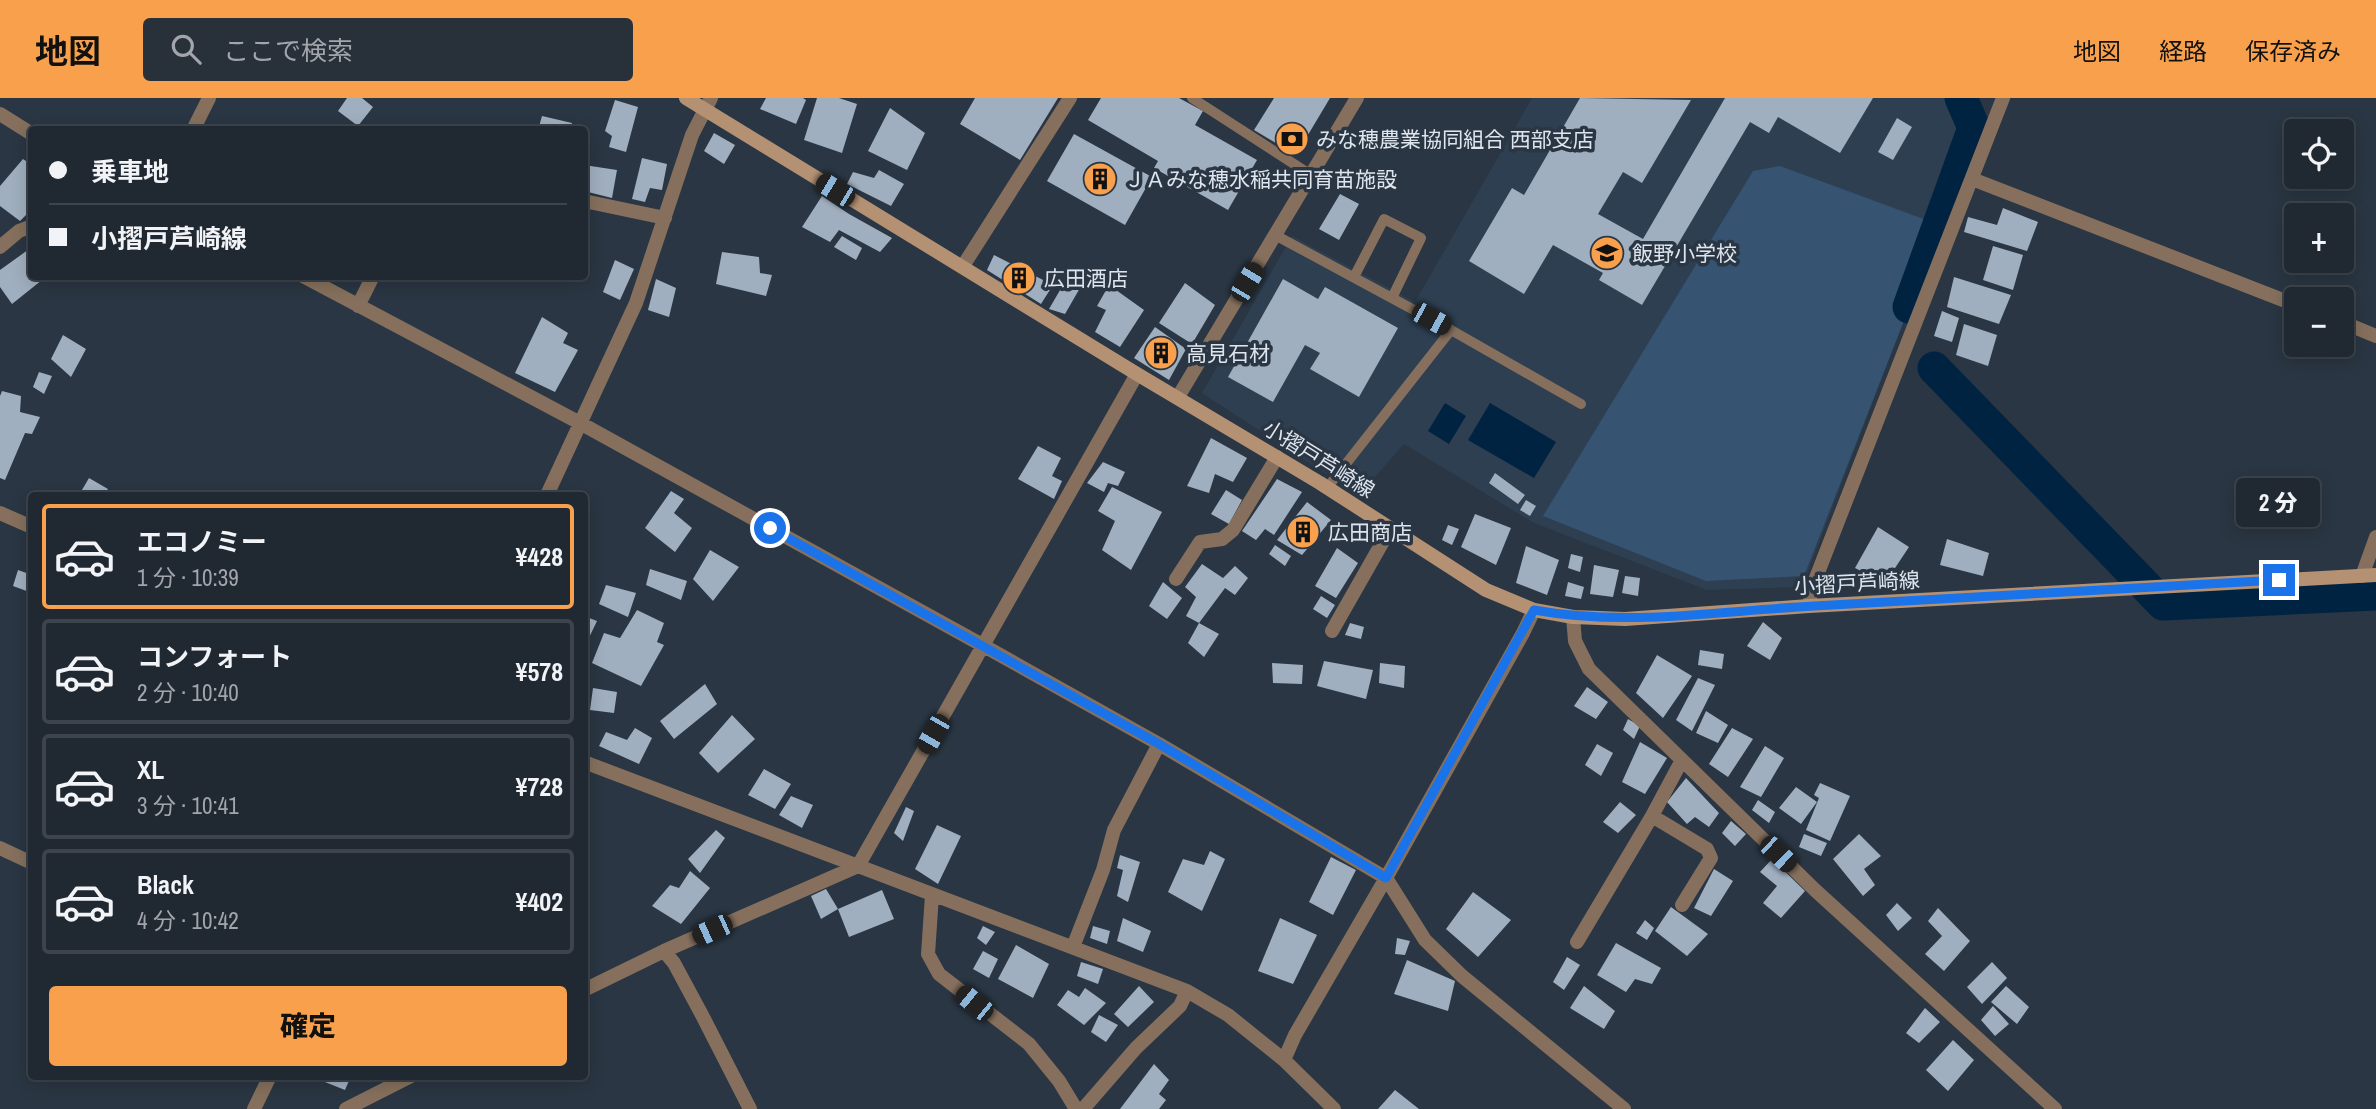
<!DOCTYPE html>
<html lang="ja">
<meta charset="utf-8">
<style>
:root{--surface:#202832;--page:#28303a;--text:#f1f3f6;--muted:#a2a6ac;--line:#3d444d;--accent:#f9a04c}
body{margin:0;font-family:"Archivo Narrow","Noto Sans JP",sans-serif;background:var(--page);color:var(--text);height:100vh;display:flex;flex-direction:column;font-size:26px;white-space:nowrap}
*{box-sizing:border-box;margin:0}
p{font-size:23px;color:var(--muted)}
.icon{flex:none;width:38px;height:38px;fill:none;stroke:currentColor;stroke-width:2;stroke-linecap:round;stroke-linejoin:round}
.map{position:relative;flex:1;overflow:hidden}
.drawer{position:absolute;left:28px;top:394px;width:560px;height:588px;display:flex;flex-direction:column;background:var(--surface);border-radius:7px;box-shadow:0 4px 18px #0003,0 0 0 2px var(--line)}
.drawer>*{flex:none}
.hud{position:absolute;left:28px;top:28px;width:560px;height:154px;border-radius:7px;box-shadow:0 4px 18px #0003,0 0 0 2px var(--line);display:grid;align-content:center;height:154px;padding:0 21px;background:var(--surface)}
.buttons{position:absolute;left:2284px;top:21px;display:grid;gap:14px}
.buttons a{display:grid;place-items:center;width:70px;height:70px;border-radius:7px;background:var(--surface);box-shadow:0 4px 18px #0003,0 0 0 2px var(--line);font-size:35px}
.end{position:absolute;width:32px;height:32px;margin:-16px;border:9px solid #1a73e8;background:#fff;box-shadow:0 0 0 4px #fff}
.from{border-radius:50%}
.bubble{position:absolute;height:49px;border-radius:7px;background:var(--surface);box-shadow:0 4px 18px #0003,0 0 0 2px var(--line);font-size:23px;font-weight:800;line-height:49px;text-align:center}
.car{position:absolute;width:21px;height:42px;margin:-21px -10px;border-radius:9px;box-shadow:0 0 5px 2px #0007;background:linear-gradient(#222 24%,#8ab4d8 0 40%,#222 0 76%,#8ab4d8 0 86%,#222 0)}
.hud b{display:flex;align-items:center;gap:24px;height:66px;font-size:26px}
.hud b+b{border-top:2px solid var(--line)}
.hud i{width:18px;height:18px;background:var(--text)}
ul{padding:12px 0 0;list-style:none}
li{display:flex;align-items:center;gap:21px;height:105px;margin:0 14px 10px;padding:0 7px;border:4px solid var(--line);border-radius:7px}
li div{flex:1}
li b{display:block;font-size:26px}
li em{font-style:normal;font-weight:800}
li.on{border-color:var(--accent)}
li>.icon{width:63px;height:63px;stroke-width:1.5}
.primary-button{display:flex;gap:14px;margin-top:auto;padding:14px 21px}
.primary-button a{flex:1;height:80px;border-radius:7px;background:var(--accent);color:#111;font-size:28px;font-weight:800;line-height:80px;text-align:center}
header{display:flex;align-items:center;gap:42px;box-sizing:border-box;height:98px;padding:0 35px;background:var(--accent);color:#111}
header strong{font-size:33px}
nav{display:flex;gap:38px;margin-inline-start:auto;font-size:24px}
.search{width:490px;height:63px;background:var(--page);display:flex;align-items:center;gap:18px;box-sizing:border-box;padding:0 24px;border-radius:7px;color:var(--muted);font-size:26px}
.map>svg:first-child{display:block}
</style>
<header>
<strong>地図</strong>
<div class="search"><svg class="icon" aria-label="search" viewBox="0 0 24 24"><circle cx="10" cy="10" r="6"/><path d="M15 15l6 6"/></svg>ここで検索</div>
<nav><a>地図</a><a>経路</a><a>保存済み</a></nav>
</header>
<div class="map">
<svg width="2376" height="1011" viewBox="0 0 2376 1011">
<rect width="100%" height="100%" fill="#2a3643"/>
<path fill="#2e3f51" d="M1532 0H1953L1966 28 1905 220 1802 489 1707 492 1534 425 1404 346 1359 397 1202 295 1292 138 1415 204Z"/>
<path fill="#365472" d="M1780 68 1929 123 1894 204 1905 220 1804 478 1706 483 1543 418 1753 73Z"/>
<path fill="#002342" d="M1445 305 1466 318 1449 346 1428 333Z
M1490 305 1556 344 1534 380 1468 342Z"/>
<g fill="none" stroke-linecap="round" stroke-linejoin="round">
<path stroke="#002342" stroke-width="33" d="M1909 209 1974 30 1961 0
M1934 270 2163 506 2376 496"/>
</g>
<path fill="#a0afbf" d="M347 0H362L373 9 358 28 338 13Z
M766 0H803L806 2 796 26 760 11Z
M817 0H839L857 6 842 55 804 42Z
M975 0H1058L1020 62 960 26Z
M1101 0H1179L1203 13 1195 27 1257 62 1228 112 1154 70 1158 63 1088 22Z
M1274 0H1330L1296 57 1254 32Z
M1580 0 1691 2 1642 85 1623 74 1598 116 1643 141 1725 0H1873L1840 55 1778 19 1769 35 1750 24 1642 207 1599 182 1603 175 1553 147 1524 196 1469 163 1512 90 1524 97Z
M615 2 638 9 626 54 609 49 612 38 605 33Z
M890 10 925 35 907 72 868 53Z
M542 18 572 25 571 32H538Z
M1897 20 1912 29 1893 62 1878 54Z
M714 35 735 47 724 66 704 53Z
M1074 36 1152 79 1125 127 1047 83Z
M642 60 667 66 662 92 650 90 645 104 632 101Z
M23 61 32 67V111L20 123 0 108V88Z
M584 67 617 72 612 100 584 93Z
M879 72 904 86 891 108 847 86 853 74 874 80Z
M1340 96 1359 106 1339 142 1319 131Z
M822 98 849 116 892 140 880 154 839 132 830 144 802 129Z
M2003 110 2038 124 2027 153 1964 134 1968 119 1997 127Z
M842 138 862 150 856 162 834 149Z
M1993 148 2023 157 2013 192 1983 182Z
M32 149V178H47L12 206 0 189V172Z
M722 154 759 159 760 175 772 177 766 198 716 186Z
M994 157 1053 187 1041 206 987 172Z
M615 162 634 171 620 202 603 194Z
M1070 175 1084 183 1065 216 1049 211Z
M1954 179 2011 197 1999 226 1947 209Z
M656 181 676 190 669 219 648 212Z
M1283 181 1318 201 1325 189 1398 230 1359 299 1310 271 1320 255 1305 247 1273 304 1228 279Z
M1185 185 1215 207 1192 246 1159 225Z
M1109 187 1144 212 1120 249 1095 234 1106 212 1097 208Z
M1942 213 1959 220 1952 244 1934 238Z
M542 219 568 235 563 245 578 252 555 294 515 275Z
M1964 226 1997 237 1988 268 1956 257Z
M1155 229 1186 251 1169 282 1134 260Z
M63 237 86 251 71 279 51 261Z
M39 274 52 278 44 296 33 289Z
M2 293 21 298 20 314 40 319 32 336 25 335 5 382 0 380V298Z
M1211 340 1247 360 1233 384 1215 376 1209 395 1187 388Z
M1038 348 1061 360 1052 378 1062 383 1054 401 1018 381Z
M1103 364 1125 374 1118 388 1108 385 1104 394 1087 385Z
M1495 375 1525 397 1518 406 1489 385Z
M89 380 108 391 104 397H79Z
M1277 381 1302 394 1274 437 1265 431 1256 442 1242 433Z
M1112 389 1162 414 1131 472 1102 452 1115 423 1098 413Z
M1226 392 1242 402 1229 426 1211 416Z
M671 393 684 401 674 415 692 430 675 454 645 430Z
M1526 402 1536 408 1530 418 1520 412Z
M1307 404 1331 422 1302 457 1277 442Z
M1475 416 1511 430 1496 467 1461 449Z
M1448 427 1459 431 1452 447 1442 442Z
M1878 429 1909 449 1885 485 1855 470Z
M1947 441 1989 455 1983 478 1940 467Z
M1275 447 1291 458 1285 468 1269 456Z
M1526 448 1559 462 1547 497 1516 485Z
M1337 450 1358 465 1336 500 1315 488Z
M710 452 739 469 713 503 693 481Z
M1571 456 1583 459 1580 474 1568 470Z
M1202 466 1223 480 1235 468 1248 480 1235 497 1225 490 1199 525 1186 518 1196 499 1185 489Z
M1594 467 1619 472 1613 499 1590 496Z
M650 471 687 483 681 502 646 487Z
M18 472 32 477V495L13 488Z
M1625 478 1640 480 1638 498 1622 495Z
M1163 484 1182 500 1167 521 1149 508Z
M1568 484 1584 489 1581 501 1565 498Z
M606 487 636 495 628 519 599 506Z
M1321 498 1335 507 1327 520 1313 511Z
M637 512 664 525 657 544 664 547 641 588 592 565 604 535 620 540Z
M584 518 597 523 584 550Z
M1763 524 1782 540 1770 562 1747 548Z
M1199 525 1219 536 1204 559 1188 545Z
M1350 525 1364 529 1361 541 1345 537Z
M1700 552 1724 556 1722 571 1698 567Z
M1657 557 1692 578 1663 620 1636 595Z
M1324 563 1373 572 1366 601 1317 588Z
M1272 565 1303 567 1302 586 1273 585Z
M1380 565 1405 568 1404 590 1379 585Z
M1698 580 1715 587 1692 633 1676 622Z
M705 586 717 606 674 641 660 623Z
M1587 589 1608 604 1596 621 1574 608Z
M593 590 617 594 614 615 590 612Z
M1706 613 1728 627 1718 645 1696 635Z
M732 617 755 641 718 675 699 655Z
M1628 621 1640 628 1634 641 1623 632Z
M635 630 652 640 639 666 599 648 606 634 627 642Z
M1732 630 1753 641 1728 679 1709 666Z
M1640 644 1667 660 1645 696 1622 684Z
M1597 646 1613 655 1601 678 1585 667Z
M1765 648 1784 660 1761 699 1740 689Z
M764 671 791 686 775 711 748 697Z
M1686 680 1719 715 1709 729 1695 719 1687 726 1667 704Z
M1820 685 1850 698 1830 743 1806 732 1819 700 1814 697Z
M1796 689 1817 704 1801 726 1779 710Z
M791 698 813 707 802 730 779 717Z
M1758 702 1775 714 1769 725 1752 712Z
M1620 704 1636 717 1618 735 1603 724Z
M906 709 914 713 903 743 894 735Z
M1731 723 1746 736 1735 748 1722 735Z
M937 727 961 738 938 786 915 771Z
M716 732 725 740 700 775 688 761Z
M1804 736 1827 745 1821 758 1799 749Z
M1859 736 1881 758 1864 771 1875 787 1863 798 1833 761Z
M1210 753 1225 761 1202 813 1168 794 1183 761 1204 767Z
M1120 757 1140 764 1128 804 1117 798 1123 772 1117 770Z
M1331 759 1356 772 1333 817 1309 804Z
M1772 761 1805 793 1781 820 1763 805 1777 788 1760 774Z
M1714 771 1733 783 1711 818 1694 810Z
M690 773 710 790 681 826 652 808 670 787 679 790Z
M826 791 838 811 821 821 811 798Z
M882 792 894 821 849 839 838 811Z
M1473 794 1511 822 1478 859 1446 831Z
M1897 805 1912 820 1898 833 1886 817Z
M1671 809 1708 836 1687 858 1655 833Z
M1938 810 1970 843 1944 873 1925 856 1942 838 1928 823Z
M1123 820 1151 833 1143 854 1117 843Z
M1280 820 1317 837 1293 886 1258 873Z
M1645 822 1654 830 1647 842 1636 835Z
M983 828 995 834 986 847 977 840Z
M1093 828 1110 833 1107 846 1090 840Z
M1397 840 1410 843 1405 857 1395 856Z
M1616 845 1661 870 1652 886 1635 881 1626 894 1597 877Z
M1016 847 1049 866 1033 900 998 881Z
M983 853 998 861 989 880 973 871Z
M1567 859 1580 867 1564 892 1553 884Z
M1407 862 1455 883 1448 913 1394 896Z
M1081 864 1103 871 1098 886 1077 878Z
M1992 864 2007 880 1982 906 1967 889Z
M1139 888 1154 904 1128 929 1114 916Z
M1584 888 1615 913 1604 931 1570 910Z
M2006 888 2029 909 2017 926 1991 904Z
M1085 890 1106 905 1084 927 1057 907 1068 892 1079 899Z
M1993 908 2009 926 1995 938 1981 922Z
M1925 910 1940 924 1919 945 1906 935Z
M1099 917 1118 927 1106 944 1091 934Z
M1953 942 1974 962 1948 993 1926 972Z
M1154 966 1169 982 1159 996 1166 1002 1159 1011H1120Z
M310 978H351L345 992Z
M1395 992 1419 1011H1378Z"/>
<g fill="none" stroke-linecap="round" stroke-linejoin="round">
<path stroke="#86705d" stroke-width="10" d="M1192 0 1311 77
M1275 137 1451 232
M1354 179 1384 121 1421 140 1392 200
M1327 390 1451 232 1581 306"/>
<path stroke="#86705d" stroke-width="14" d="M0 16 32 36
M193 32 209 0
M1972 81 2296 207
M584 103 665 120
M0 149 19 133 32 128
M963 168 1070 0
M303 178 580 325 984 548 1159 646 1386 780 1425 842 1462 878 1624 1011
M358 208 373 178
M2342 224 2376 238
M1178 299 1357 0
M547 397 636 205 692 37 711 0
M0 415 32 429
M2362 478 2376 439
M1176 481 1200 444 1222 441 1233 432 1277 359
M1809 508 1812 490 2003 0
M1573 519 1575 543 1589 571 1815 792 2055 1011
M1332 533 1390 431
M584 664 1187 893 1228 917 1284 962 1334 1011
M0 750 32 765
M932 797 928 856 939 876 1029 946 1059 983 1076 1011
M1682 807 1711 760 1707 751 1652 718 1682 662
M1577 844 1652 718
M1073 849 1103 772 1114 732 1159 646
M664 853 674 865 702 917 750 1011
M584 892 664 853 858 768 1137 276
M1284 962 1295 937 1386 780 1523 535 1534 512
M254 1011 270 978
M346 1011 411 978
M1083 1011 1136 950 1180 908 1187 893"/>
<path stroke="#b49173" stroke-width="14" d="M686 0 1137 276 1320 385 1486 492 1534 512 1573 519 1625 521 1809 508 2376 477"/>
</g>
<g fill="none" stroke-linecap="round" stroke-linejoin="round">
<path stroke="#1a73e8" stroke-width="9" d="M770 430 1159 646 1386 780 1534 512C1628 529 1719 513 1814 508 1969 499 2124 491 2279 482"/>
</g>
<defs>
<symbol id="bank-disc" viewBox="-11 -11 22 22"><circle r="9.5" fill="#f9a04c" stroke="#2a3643"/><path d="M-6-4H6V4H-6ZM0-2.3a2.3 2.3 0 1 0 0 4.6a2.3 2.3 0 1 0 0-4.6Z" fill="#111"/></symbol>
<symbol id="building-disc" viewBox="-11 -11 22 22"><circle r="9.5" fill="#f9a04c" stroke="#2a3643"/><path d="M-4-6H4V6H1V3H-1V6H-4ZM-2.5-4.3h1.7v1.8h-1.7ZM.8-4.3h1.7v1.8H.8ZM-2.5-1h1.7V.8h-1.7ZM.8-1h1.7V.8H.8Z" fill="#111"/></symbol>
<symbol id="school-disc" viewBox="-11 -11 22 22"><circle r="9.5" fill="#f9a04c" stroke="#2a3643"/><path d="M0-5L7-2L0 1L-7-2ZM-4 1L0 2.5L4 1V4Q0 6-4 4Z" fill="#111"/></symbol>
</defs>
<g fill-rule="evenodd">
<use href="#bank-disc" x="1273" y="22" width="38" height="38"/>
<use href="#building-disc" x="1081" y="62" width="38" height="38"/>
<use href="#school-disc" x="1588" y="136" width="38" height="38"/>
<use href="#building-disc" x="1000" y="161" width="38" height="38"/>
<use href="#building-disc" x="1142" y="236" width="38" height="38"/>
<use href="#building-disc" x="1284" y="415" width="38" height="38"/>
</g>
<g text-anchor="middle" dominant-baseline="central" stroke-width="7" stroke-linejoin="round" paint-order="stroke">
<g font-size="21" fill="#dee5ee" stroke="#2a3643" text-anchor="start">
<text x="1316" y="41">みな穂農業協同組合 西部支店</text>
<text x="1124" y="81">ＪＡみな穂水稲共同育苗施設</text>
<text x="1632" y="155">飯野小学校</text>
<text x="1044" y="180">広田酒店</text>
<text x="1186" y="255">高見石材</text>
<text x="1328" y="434">広田商店</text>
</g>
<g font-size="21" fill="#dee5ee" stroke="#2a3643">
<text transform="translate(1319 361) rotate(32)">小摺戸芦崎線</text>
<text transform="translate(1857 485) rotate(-3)">小摺戸芦崎線</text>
</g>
</g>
</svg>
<div class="buttons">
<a><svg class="icon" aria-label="locate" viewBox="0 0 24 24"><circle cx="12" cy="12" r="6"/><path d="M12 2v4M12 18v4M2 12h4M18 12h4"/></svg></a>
<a>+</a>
<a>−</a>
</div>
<i class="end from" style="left:770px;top:430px"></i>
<i class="end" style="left:2279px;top:482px"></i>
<div class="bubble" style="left:2236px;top:380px;width:84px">2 分</div>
<i class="car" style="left:835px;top:92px;rotate:301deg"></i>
<i class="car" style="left:1247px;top:184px;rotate:31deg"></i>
<i class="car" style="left:1431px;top:221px;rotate:119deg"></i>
<i class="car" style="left:933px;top:636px;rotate:210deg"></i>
<i class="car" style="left:1778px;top:756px;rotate:134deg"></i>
<i class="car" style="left:712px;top:832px;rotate:246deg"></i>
<i class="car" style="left:974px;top:905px;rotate:309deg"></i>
<div class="hud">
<b><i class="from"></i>乗車地</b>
<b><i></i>小摺戸芦崎線</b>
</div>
<section class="drawer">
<ul>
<li class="on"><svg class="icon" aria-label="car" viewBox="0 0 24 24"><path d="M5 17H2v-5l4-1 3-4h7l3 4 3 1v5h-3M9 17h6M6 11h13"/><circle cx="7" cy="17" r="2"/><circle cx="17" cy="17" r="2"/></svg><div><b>エコノミー</b><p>1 分 · 10:39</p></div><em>¥428</em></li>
<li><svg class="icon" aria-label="car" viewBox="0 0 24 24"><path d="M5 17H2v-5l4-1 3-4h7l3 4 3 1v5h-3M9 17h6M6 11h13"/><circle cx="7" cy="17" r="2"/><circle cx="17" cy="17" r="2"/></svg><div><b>コンフォート</b><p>2 分 · 10:40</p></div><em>¥578</em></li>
<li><svg class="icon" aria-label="car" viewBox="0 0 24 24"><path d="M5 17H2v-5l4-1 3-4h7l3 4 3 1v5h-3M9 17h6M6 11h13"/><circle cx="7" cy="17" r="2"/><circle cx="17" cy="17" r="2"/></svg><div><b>XL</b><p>3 分 · 10:41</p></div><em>¥728</em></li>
<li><svg class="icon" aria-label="car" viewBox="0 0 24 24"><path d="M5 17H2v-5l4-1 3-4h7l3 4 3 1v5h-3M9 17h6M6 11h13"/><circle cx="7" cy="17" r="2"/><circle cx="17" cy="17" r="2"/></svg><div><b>Black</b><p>4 分 · 10:42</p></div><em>¥402</em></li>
</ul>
<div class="primary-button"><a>確定</a></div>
</section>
</div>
